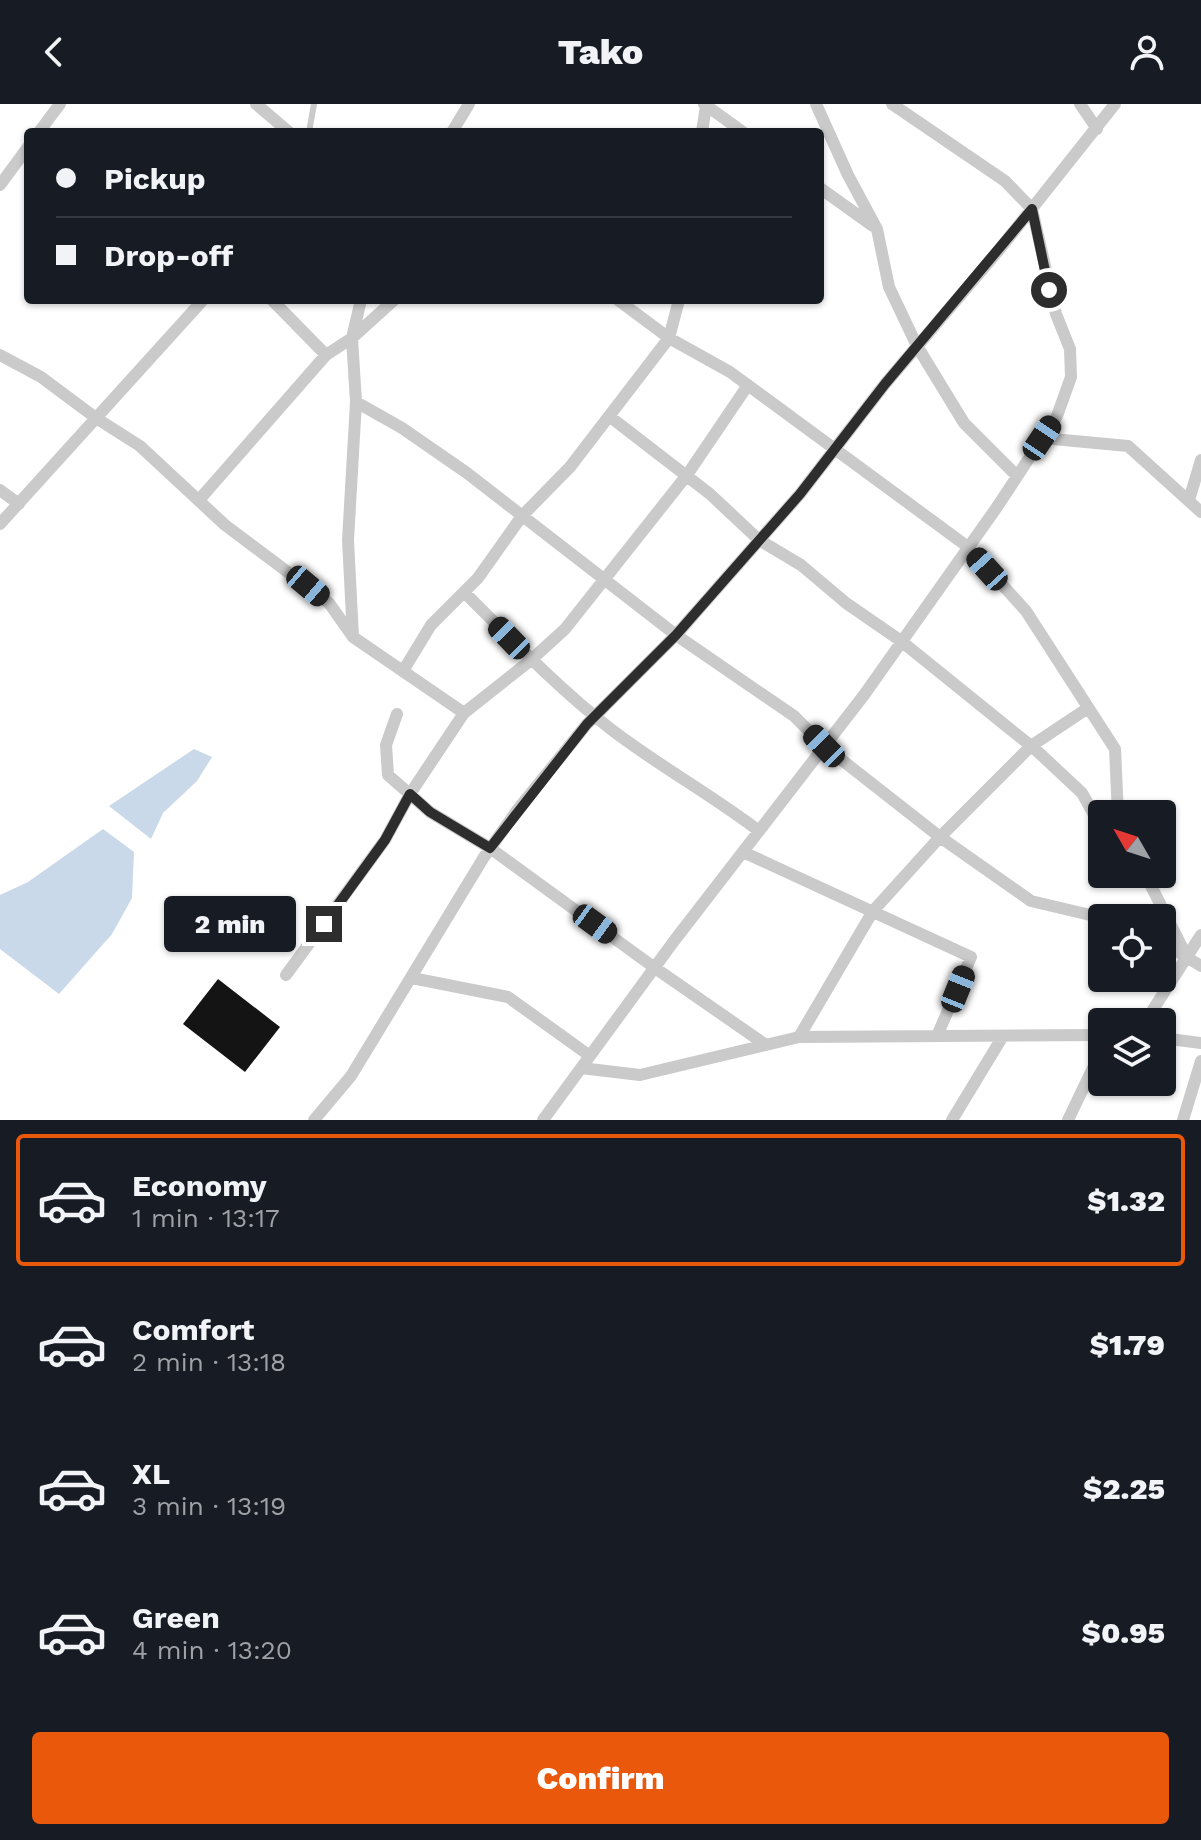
<!DOCTYPE html>
<meta charset="utf-8">
<style>
:root{--surface:#171b24;--page:#242831;--text:#f1f3f6;--muted:#9ea1a6;--line:#363941;--accent:#ea580c}
body{margin:0;font-family:"Work Sans",sans-serif;background:var(--page);color:var(--text);height:100vh;display:flex;flex-direction:column;font-size:30px;white-space:nowrap}
*{box-sizing:border-box;margin:0}
p{font-size:26px;color:var(--muted)}
.icon{flex:none;width:44px;height:44px;fill:none;stroke:currentColor;stroke-width:2;stroke-linecap:round;stroke-linejoin:round}
.map{position:relative;height:1016px;overflow:hidden}
.drawer{display:flex;flex-direction:column;background:var(--surface);flex:1}
.drawer>*{flex:none}
.top-card{position:absolute;left:24px;top:24px;width:800px;height:176px;border-radius:8px;box-shadow:0 2px 6px #0004;display:grid;align-content:center;height:176px;padding:0 32px;background:var(--surface)}
.needle{width:52px;rotate:309deg}
.buttons{position:absolute;left:1088px;top:696px;display:grid;gap:16px}
.buttons a{display:grid;place-items:center;width:88px;height:88px;border-radius:8px;background:var(--surface);box-shadow:0 2px 6px #0004;font-size:40px}
.end{position:absolute;width:36px;height:36px;margin:-18px;border:10px solid #2d2d2d;background:#fff;box-shadow:0 0 0 4px #fff}
.from{border-radius:50%}
.bubble{position:absolute;height:56px;border-radius:8px;background:var(--surface);box-shadow:0 2px 6px #0004;font-size:26px;font-weight:800;line-height:56px;text-align:center}
.car{position:absolute;width:24px;height:48px;margin:-24px -12px;border-radius:10px;box-shadow:0 0 6px 2px #0007;background:linear-gradient(#222 24%,#8ab4d8 0 40%,#222 0 76%,#8ab4d8 0 86%,#222 0)}
.top-card b{display:flex;align-items:center;gap:28px;height:76px;font-size:30px}
.top-card b+b{border-top:2px solid var(--line)}
.top-card i{width:20px;height:20px;background:var(--text)}
ul{padding:14px 0 0;list-style:none}
li{display:flex;align-items:center;gap:24px;height:132px;margin:0 16px 12px;padding:0 16px;border:4px solid transparent;border-radius:8px}
li div{flex:1}
li b{display:block;font-size:30px}
li em{font-style:normal;font-weight:800}
li.active{border-color:var(--accent)}
li>.icon{width:72px;height:72px;stroke-width:1.5}
.button{display:flex;gap:16px;margin-top:auto;padding:16px 32px}
.button a{flex:1;height:92px;border-radius:8px;background:var(--accent);color:#fff;font-size:32px;font-weight:800;line-height:92px;text-align:center}
header{display:flex;justify-content:space-between;align-items:center;height:104px;padding:0 32px;background:var(--surface);font-size:36px;font-weight:800}
.map>svg:first-child{display:block}
</style>
<header><svg class="icon" aria-label="back" viewBox="0 0 24 24"><path d="M15 5l-7 7 7 7"/></svg>Tako<svg class="icon" aria-label="person" viewBox="0 0 24 24"><circle cx="12" cy="8" r="4"/><path d="M4 21q1-7 8-7t8 7"/></svg></header>
<div class="map">
<svg width="1201" height="1016" viewBox="0 0 1201 1016">
<rect width="100%" height="100%" fill="#fff"/>
<path fill="#c9d9e9" d="M194 645 212 653 197 677 163 709 151 735 109 702Z
M103 725 134 748 132 794 112 830 59 890 0 845V791L28 778Z"/>
<path fill="#141414" d="M218 875 280 923 245 968 183 920Z"/>
<g fill="none" stroke-linecap="round" stroke-linejoin="round">
<path stroke="#cacaca" stroke-width="6" d="M309 28 314 0"/>
<path stroke="#cacaca" stroke-width="12" d="M256 0 289 28
M704 0 743 28
M816 0 848 71 877 125 889 183 917 242 964 319 1017 372
M1080 0 1097 25
M39 28 60 0
M452 28 469 0
M702 28 706 2
M0 81 28 43
M820 84 873 122
M272 196 326 251
M618 196 669 234 730 268 968 443 1026 507 1115 645 1118 710
M0 251 41 273 96 314 140 342 225 421 329 499 353 533 464 609
M356 298 402 324 467 369 676 531 794 612 824 642 940 733 1031 797 1103 814
M609 312 710 390 759 436 801 461 846 499 901 537 1036 646 1082 689 1102 725
M1042 334 1128 342 1201 408
M0 386 19 400
M199 396 326 251 352 234 394 196
M1189 396 1201 356
M0 420 203 196
M464 488C512 536 559 585 612 626 659 662 712 691 759 727
M353 533 348 436 356 298 352 234 361 196
M403 567 431 521 478 474 522 412 570 363 669 234 679 196
M397 610 386 641 388 671 430 708 490 744 655 864 766 941
M743 748 971 853 937 932
M1145 770 1187 853
M1162 838 1201 862
M286 871 385 736 410 690 464 609 531 556 565 525 687 371 748 281
M412 874 508 893 590 952
M1145 918 1201 831
M799 933 873 807 940 733 1031 642 1088 604
M1162 934 1201 939
M581 964 640 971 799 933 1102 931
M314 1016 351 972 484 753 518 705 587 620 676 531 800 390 885 280 999 146 1115 0
M543 1016 674 837 864 591 997 403 1057 312 1071 273 1070 245 1056 210 1032 105 1005 77 892 0
M952 1016 1003 932
M1068 1016 1102 945
M1183 1016 1201 957"/>
</g>
<g fill="none" stroke-linecap="round" stroke-linejoin="round">
<path stroke="#2d2d2d" stroke-width="10" d="M324 820 385 736 410 690 430 708 490 744 587 620 676 531 800 390 885 280 1032 105 1049 186"/>
</g>
</svg>
<div class="buttons">
<a><svg class="needle" viewBox="-14 -14 28 28"><path d="M0-13l5 13h-10z" fill="#e53935"/><path d="M0 13l5-13h-10z" fill="#9ea1a6"/></svg></a>
<a><svg class="icon" aria-label="locate" viewBox="0 0 24 24"><circle cx="12" cy="12" r="6"/><path d="M12 2v4M12 18v4M2 12h4M18 12h4"/></svg></a>
<a><svg class="icon" aria-label="layers" viewBox="0 0 24 24"><path d="M12 4l9 5-9 5-9-5zM3 14l9 5 9-5"/></svg></a>
</div>
<i class="end from" style="left:1049px;top:186px"></i>
<i class="end" style="left:324px;top:820px"></i>
<div class="bubble" style="left:164px;top:792px;width:132px">2 min</div>
<i class="car" style="left:1042px;top:334px;rotate:34deg"></i>
<i class="car" style="left:987px;top:465px;rotate:318deg"></i>
<i class="car" style="left:308px;top:482px;rotate:130deg"></i>
<i class="car" style="left:509px;top:534px;rotate:316deg"></i>
<i class="car" style="left:824px;top:642px;rotate:316deg"></i>
<i class="car" style="left:595px;top:820px;rotate:126deg"></i>
<i class="car" style="left:958px;top:885px;rotate:22deg"></i>
<div class="top-card">
<b><i class="from"></i>Pickup</b>
<b><i></i>Drop-off</b>
</div>
</div>
<section class="drawer">
<ul>
<li class="active"><svg class="icon" aria-label="car" viewBox="0 0 24 24"><path d="M5 17H2v-5l4-1 3-4h7l3 4 3 1v5h-3M9 17h6M6 11h13"/><circle cx="7" cy="17" r="2"/><circle cx="17" cy="17" r="2"/></svg><div><b>Economy</b><p>1 min · 13:17</p></div><em>$1.32</em></li>
<li><svg class="icon" aria-label="car" viewBox="0 0 24 24"><path d="M5 17H2v-5l4-1 3-4h7l3 4 3 1v5h-3M9 17h6M6 11h13"/><circle cx="7" cy="17" r="2"/><circle cx="17" cy="17" r="2"/></svg><div><b>Comfort</b><p>2 min · 13:18</p></div><em>$1.79</em></li>
<li><svg class="icon" aria-label="car" viewBox="0 0 24 24"><path d="M5 17H2v-5l4-1 3-4h7l3 4 3 1v5h-3M9 17h6M6 11h13"/><circle cx="7" cy="17" r="2"/><circle cx="17" cy="17" r="2"/></svg><div><b>XL</b><p>3 min · 13:19</p></div><em>$2.25</em></li>
<li><svg class="icon" aria-label="car" viewBox="0 0 24 24"><path d="M5 17H2v-5l4-1 3-4h7l3 4 3 1v5h-3M9 17h6M6 11h13"/><circle cx="7" cy="17" r="2"/><circle cx="17" cy="17" r="2"/></svg><div><b>Green</b><p>4 min · 13:20</p></div><em>$0.95</em></li>
</ul>
<div class="button"><a>Confirm</a></div>
</section>
